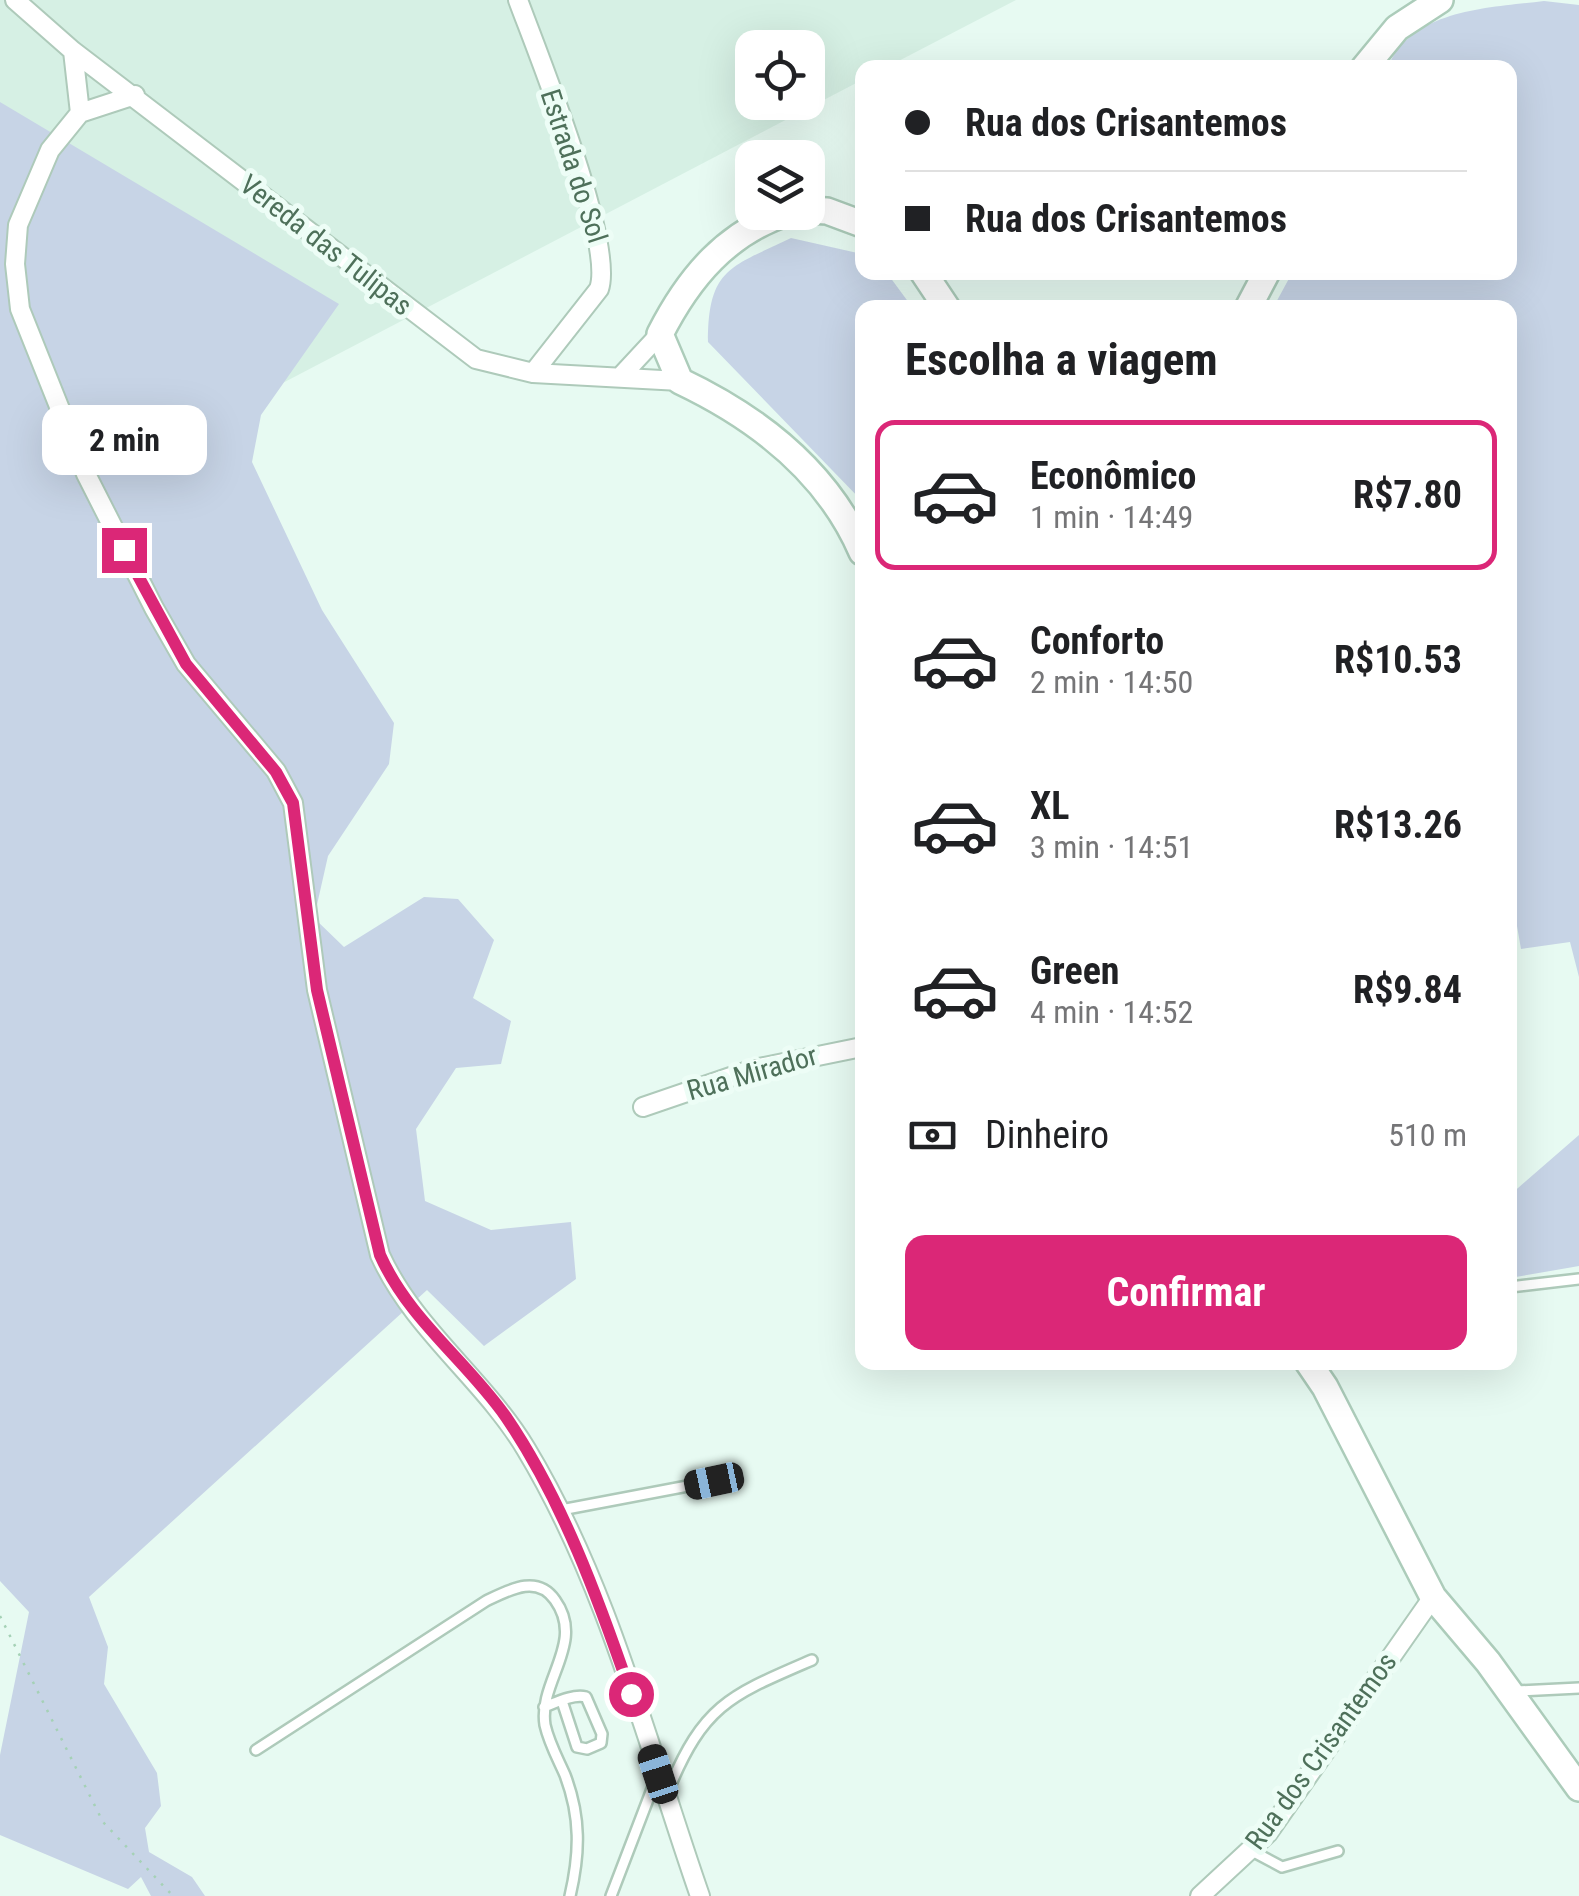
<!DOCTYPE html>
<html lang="pt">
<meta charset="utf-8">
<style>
:root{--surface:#fff;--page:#f6f6f6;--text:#202124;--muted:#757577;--line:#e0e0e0;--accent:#db2777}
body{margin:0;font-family:"Roboto Condensed",sans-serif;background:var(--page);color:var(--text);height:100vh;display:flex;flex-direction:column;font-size:38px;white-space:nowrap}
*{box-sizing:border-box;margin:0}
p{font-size:32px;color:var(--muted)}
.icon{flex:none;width:55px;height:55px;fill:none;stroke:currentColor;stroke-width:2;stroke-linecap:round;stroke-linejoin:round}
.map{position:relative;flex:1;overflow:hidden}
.sheet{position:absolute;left:855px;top:300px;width:662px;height:1070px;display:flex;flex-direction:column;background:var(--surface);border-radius:20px;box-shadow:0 10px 40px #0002}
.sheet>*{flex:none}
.top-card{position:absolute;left:855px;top:60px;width:662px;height:220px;border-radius:20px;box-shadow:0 10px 40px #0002;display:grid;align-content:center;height:220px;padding:0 50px;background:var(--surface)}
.buttons{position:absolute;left:735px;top:30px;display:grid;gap:20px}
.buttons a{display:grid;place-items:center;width:90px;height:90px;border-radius:20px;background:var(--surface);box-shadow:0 10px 40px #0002;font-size:50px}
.end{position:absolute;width:45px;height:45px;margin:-22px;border:12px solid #db2777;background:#fff;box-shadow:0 0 0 5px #fff}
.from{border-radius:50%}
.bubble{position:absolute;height:70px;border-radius:20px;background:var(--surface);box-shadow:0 10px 40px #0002;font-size:32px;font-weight:700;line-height:70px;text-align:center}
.car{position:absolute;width:30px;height:60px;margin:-30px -15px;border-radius:12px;box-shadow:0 0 8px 2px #0007;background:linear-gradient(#222 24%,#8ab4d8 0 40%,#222 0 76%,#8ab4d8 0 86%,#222 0)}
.top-card b{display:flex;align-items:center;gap:35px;height:95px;font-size:38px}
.top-card b+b{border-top:2px solid var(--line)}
.top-card i{width:25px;height:25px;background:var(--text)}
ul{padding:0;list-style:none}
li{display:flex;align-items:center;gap:30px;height:150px;margin:0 20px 15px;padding:0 30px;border:5px solid transparent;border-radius:20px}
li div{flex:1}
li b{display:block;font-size:38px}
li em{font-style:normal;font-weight:700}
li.on{border-color:var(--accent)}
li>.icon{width:90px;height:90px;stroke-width:1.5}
h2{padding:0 50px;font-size:45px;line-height:120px}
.pay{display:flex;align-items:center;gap:25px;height:110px;padding:0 50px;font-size:38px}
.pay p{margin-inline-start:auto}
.primary-button{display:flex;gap:20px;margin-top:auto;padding:20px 50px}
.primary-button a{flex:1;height:115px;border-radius:20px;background:var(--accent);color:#fff;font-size:40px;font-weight:700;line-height:115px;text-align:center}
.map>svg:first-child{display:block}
</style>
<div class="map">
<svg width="1579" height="1896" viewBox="0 0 1579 1896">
<rect width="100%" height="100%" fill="#e7faf2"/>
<path fill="#d6f0e4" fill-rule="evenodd" d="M0 0H1016L887 67 862 68V80L0 531ZM752 48H808V102H752Z"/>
<path fill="#c7d4e6" d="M1544 1 1579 5V977L1570 942 1521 949 1510 886V308H1273L1292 273 1510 272V68L1388 67C1412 9 1489 8 1544 1Z
M0 102 339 304 261 415 252 462 322 610 394 723 389 764 328 856 314 918 344 947 424 897 458 899 494 940 473 998 511 1021 501 1064 456 1068 416 1129 425 1201 491 1230 571 1222 576 1279 484 1346 427 1290 89 1597 108 1647 104 1684 157 1773 161 1806 145 1828 149 1852 192 1877 205 1896H151L141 1877 128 1889 0 1835V1755L29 1612 0 1581Z
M791 238 862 254V272L887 273 912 307 862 308V501L708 342C708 268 731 267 791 238Z
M1579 1135V1266L1510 1278V1195Z"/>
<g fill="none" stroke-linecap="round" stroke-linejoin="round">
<defs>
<path id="lane" d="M1510 1287 1579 1279
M561 1510 714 1481
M1517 1691 1579 1688
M544 1707C557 1702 573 1694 586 1697L602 1734 601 1743 587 1749 577 1747 562 1701
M256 1750 486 1601C509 1590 537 1574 555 1600 586 1643 538 1681 545 1725 549 1743 558 1759 565 1775 581 1817 580 1853 570 1896
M669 1789C704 1704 731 1695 812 1660
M1252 1851 1282 1867 1338 1851
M611 1896 657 1776"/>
<path id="street" d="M15 0 73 51 476 359 533 373 680 381
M518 0C538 54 615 244 599 289L533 373
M73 51 80 113
M80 113 50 150 18 225 15 264 20 309 86 474 154 608 186 664 276 771 293 803 317 990 380 1255C414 1330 484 1379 526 1449 608 1585 648 1747 700 1896
M80 113 135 95
M621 376 660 334
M643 1107 754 1069 862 1047
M1200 1896 1268 1833 1433 1597"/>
<path id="secondary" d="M1364 68 1397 28 1440 0
M808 210 827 211 862 224
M789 212C727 232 689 277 660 334L680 381C758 418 827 471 862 552
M923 272 947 308
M1248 308 1267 272
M1308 1362 1325 1387 1433 1597 1488 1662 1579 1788"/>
</defs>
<use href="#lane" stroke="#aecaba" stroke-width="14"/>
<use href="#street" stroke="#aecaba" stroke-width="22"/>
<use href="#secondary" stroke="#acccba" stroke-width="30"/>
<path stroke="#a5d1b6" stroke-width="2.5" stroke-dasharray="2.5 8" stroke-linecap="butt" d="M0 1616 103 1822 173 1896"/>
<use href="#lane" stroke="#fff" stroke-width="9"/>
<use href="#street" stroke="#fff" stroke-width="18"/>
<use href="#secondary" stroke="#fff" stroke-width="25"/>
</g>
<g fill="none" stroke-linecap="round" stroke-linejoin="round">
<path stroke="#db2777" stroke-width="12" d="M124 550 186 664 276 772 293 803 317 990 380 1255C409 1320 466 1360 506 1417 563 1501 598 1598 631 1694"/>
</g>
<g text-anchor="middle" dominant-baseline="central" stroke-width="10" stroke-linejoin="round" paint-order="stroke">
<g font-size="28" fill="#4e705a" stroke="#edfdf6">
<text transform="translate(574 166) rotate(72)">Estrada do Sol</text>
<text transform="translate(326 245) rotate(38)">Vereda das Tulipas</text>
<text transform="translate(752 1073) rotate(-16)">Rua Mirador</text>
<text transform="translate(1321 1751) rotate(-54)">Rua dos Crisantemos</text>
</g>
</g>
</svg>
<div class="buttons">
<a><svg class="icon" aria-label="locate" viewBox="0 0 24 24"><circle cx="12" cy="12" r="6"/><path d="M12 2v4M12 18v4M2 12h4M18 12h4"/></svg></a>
<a><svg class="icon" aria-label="layers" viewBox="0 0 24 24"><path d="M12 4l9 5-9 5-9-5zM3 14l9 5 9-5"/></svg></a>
</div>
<i class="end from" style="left:631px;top:1694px"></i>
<i class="end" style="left:124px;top:550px"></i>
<div class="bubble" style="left:42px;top:405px;width:165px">2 min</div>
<i class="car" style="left:714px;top:1481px;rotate:258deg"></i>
<i class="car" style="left:658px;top:1774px;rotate:342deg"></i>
<div class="top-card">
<b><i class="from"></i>Rua dos Crisantemos</b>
<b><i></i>Rua dos Crisantemos</b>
</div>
<section class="sheet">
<h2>Escolha a viagem</h2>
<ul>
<li class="on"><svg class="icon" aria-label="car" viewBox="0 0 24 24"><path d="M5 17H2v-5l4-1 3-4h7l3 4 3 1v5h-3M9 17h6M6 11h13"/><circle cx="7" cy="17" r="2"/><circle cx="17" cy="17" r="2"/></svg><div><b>Econômico</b><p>1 min · 14:49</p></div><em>R$7.80</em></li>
<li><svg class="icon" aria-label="car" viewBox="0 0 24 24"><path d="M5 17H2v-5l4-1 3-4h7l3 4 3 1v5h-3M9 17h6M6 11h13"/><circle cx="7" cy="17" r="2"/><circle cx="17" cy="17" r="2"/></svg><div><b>Conforto</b><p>2 min · 14:50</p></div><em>R$10.53</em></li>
<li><svg class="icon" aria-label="car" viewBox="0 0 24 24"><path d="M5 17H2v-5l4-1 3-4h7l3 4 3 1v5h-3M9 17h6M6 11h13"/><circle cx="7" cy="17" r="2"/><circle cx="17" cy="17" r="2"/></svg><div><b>XL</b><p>3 min · 14:51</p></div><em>R$13.26</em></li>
<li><svg class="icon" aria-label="car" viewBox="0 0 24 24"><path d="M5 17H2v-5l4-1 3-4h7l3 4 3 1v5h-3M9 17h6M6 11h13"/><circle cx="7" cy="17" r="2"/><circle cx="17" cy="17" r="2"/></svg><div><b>Green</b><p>4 min · 14:52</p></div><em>R$9.84</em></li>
</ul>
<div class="pay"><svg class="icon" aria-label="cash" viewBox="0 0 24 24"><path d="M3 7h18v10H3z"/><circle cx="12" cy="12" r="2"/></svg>Dinheiro<p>510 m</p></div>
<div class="primary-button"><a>Confirmar</a></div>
</section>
</div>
